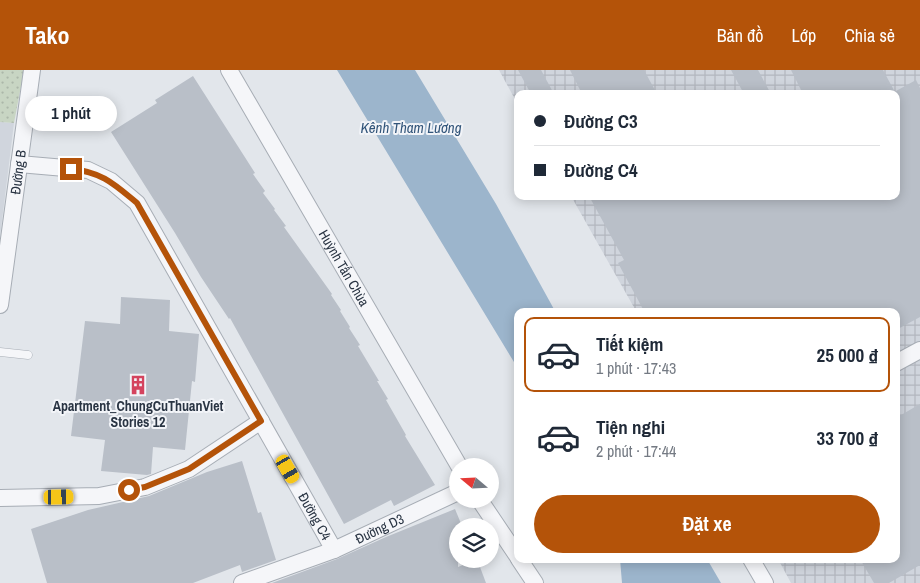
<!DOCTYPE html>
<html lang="vi">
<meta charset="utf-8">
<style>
:root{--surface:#fff;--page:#f6f6f7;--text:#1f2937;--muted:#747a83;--line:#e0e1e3;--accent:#b45309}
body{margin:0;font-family:"Archivo Narrow",sans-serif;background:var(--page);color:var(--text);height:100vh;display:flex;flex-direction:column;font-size:19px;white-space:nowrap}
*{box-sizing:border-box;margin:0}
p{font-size:16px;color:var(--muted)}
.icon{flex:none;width:28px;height:28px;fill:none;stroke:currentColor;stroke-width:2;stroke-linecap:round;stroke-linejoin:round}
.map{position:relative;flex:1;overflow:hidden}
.drawer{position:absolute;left:514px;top:238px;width:386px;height:255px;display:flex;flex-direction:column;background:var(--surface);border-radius:10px;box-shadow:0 2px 12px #0003}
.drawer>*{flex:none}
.top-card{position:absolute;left:514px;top:20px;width:386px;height:110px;border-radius:10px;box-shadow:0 2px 12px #0003;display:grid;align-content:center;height:110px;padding:0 20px;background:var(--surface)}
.needle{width:32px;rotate:289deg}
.buttons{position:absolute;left:449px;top:388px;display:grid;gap:10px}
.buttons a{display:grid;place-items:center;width:50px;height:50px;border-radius:50%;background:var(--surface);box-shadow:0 2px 12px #0003;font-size:25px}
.end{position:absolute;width:22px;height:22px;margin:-11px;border:6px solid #b45309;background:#fff;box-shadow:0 0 0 2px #fff}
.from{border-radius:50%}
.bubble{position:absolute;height:35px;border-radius:18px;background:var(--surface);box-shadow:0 2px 12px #0003;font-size:16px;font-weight:800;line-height:35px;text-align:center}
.car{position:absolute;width:15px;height:30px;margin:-15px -8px;border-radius:6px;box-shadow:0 0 4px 1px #0007;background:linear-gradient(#f5c518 24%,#345 0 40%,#f5c518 0 76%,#345 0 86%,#f5c518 0)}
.top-card b{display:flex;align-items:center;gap:18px;height:48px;font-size:19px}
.top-card b+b{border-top:1px solid var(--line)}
.top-card i{width:12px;height:12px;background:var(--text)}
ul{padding:9px 0 0;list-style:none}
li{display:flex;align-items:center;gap:15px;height:75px;margin:0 10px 8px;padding:0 10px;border:2px solid transparent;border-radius:10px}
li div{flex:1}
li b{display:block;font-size:19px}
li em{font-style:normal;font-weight:800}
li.active{border-color:var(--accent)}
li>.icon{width:45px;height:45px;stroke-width:1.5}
.action{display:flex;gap:10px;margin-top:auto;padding:10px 20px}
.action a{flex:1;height:58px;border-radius:30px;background:var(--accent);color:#fff;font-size:20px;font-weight:800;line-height:58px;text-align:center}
header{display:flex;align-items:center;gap:30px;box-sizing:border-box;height:70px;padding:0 25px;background:var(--accent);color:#fff}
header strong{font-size:24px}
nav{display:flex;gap:28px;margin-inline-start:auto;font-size:18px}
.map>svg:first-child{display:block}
</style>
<header>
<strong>Tako</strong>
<nav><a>Bản đồ</a><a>Lớp</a><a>Chia sẻ</a></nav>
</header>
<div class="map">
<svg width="920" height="513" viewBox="0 0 920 513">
<defs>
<pattern id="industrial-grid" width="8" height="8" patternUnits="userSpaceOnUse" patternTransform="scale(1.25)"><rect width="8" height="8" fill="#d0d5dd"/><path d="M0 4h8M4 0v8" fill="none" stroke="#b3b7bf"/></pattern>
<pattern id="grass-dots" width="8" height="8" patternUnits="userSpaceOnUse" patternTransform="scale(1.25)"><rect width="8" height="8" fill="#c8d5c3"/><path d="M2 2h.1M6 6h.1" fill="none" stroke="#acb7a9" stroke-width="1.8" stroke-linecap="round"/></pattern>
</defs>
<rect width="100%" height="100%" fill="#e2e6eb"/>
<path fill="#d0d5dd" d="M0 52 14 53 0 167Z"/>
<path fill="url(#industrial-grid)" d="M499 0H920V513H791L778 489H896V241H636L571 126H896V24H518L517 33Z"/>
<path fill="url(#grass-dots)" d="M0 0H24L14 53 0 52Z"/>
<path fill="#9cb5cc" d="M337 0H415L496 134 555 241H518L517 297Z
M620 489H707L721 513H622Z"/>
<path fill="#b9bfc8" d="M518 0H541L554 24H531Z
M570 0H644L657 24H582Z
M731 0H758L771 24H744Z
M791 0H883L896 24H803Z
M193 6 255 103 253 104 265 121 263 123 275 139 274 140 286 156 284 157 332 224 331 225 341 240 340 241 350 257 349 258 360 275 358 276 379 311H377L388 329 386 330 406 365 405 366 435 415 394 436 391 430 344 454 230 248 229 249 201 207 175 163 111 62 157 33 155 30Z
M916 10 920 18V247L896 260V241H644L618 193 624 190 589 126H896V21Z
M121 227 170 230 169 261 199 264 195 312 192 311 185 380 153 377 151 404 147 405 101 401 105 370 71 366 85 251 120 254Z
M920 334V495L889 513H874L860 489H896V348Z
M242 391 258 443 261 442 276 490 242 502 240 495 193 513H47L31 459 88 440 149 426 207 402Z
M455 439 462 456H458V497L477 489 486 513H272L337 489 386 467Z"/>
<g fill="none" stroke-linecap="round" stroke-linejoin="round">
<defs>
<path id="service" d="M0 282 28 285"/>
<g id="minor">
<path id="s1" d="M229 0 459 396"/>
<path id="s2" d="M19 94 88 100 111 111 137 133 334 480"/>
<path id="s3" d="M0 235 32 0"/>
<path d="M896 293 920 280"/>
<path d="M0 428 99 426 145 417 189 399 261 351"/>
<path d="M479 429 518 487"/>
<path d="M519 489 535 513"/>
<path d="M751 489 765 513"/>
<path id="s4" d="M242 513 334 480 458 422"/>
</g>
</defs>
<use href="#service" stroke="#a7adb5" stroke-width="9"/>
<use href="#minor" stroke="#a7adb5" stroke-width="18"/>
<use href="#service" stroke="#f5f6f9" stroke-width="8"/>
<use href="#minor" stroke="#f5f6f9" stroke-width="16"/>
</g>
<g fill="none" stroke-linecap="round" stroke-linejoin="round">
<path stroke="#b45309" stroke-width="6" d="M71 99C102 102 114 114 137 133L261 351 189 399 145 417 129 420"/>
</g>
<defs>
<symbol id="building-bare" viewBox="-9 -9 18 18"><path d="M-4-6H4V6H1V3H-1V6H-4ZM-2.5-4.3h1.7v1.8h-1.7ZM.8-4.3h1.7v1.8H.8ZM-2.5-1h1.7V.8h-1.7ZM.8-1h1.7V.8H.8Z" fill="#d4435e" stroke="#f2f4f8" stroke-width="2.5" paint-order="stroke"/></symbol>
</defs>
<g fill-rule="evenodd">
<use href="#building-bare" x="124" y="301" width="28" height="28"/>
</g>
<g text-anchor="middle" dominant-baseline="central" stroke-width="4" stroke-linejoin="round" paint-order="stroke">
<g font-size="14" fill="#293443" stroke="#f2f4f8">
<text stroke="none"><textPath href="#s3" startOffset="134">Đường B</textPath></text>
<text stroke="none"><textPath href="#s1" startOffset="229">Huỳnh Tấn Chùa</textPath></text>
<text stroke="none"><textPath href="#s2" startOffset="489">Đường C4</textPath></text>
<text stroke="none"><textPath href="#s4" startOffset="148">Đường D3</textPath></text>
</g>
<g font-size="14" font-weight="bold" fill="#293443" stroke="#f2f4f8">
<text x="138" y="336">Apartment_ChungCuThuanViet<tspan x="138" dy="16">Stories 12</tspan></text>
</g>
<g font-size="15" font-style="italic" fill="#315479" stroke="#f2f4f8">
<text x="411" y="57">Kênh Tham Lương</text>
</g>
</g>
</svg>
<div class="buttons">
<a><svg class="needle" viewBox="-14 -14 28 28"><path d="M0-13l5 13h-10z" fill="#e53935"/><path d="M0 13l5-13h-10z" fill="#747a83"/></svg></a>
<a><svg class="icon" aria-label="layers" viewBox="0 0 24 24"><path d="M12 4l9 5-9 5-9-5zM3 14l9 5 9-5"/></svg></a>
</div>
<i class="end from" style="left:129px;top:420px"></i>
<i class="end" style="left:71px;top:99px"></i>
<div class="bubble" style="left:25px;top:26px;width:92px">1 phút</div>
<i class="car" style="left:288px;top:399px;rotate:150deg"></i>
<i class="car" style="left:59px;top:427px;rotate:89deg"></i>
<div class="top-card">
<b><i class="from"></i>Đường C3</b>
<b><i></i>Đường C4</b>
</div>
<section class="drawer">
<ul>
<li class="active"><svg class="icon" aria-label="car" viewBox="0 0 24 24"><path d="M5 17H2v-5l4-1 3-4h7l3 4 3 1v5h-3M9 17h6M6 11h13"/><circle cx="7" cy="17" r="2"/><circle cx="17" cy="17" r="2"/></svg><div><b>Tiết kiệm</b><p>1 phút · 17:43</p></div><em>25 000 ₫</em></li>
<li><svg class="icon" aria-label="car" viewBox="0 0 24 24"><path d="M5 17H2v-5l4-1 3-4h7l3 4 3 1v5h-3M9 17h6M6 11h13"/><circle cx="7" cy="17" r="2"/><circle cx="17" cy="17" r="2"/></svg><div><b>Tiện nghi</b><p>2 phút · 17:44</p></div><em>33 700 ₫</em></li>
</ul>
<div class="action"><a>Đặt xe</a></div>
</section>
</div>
